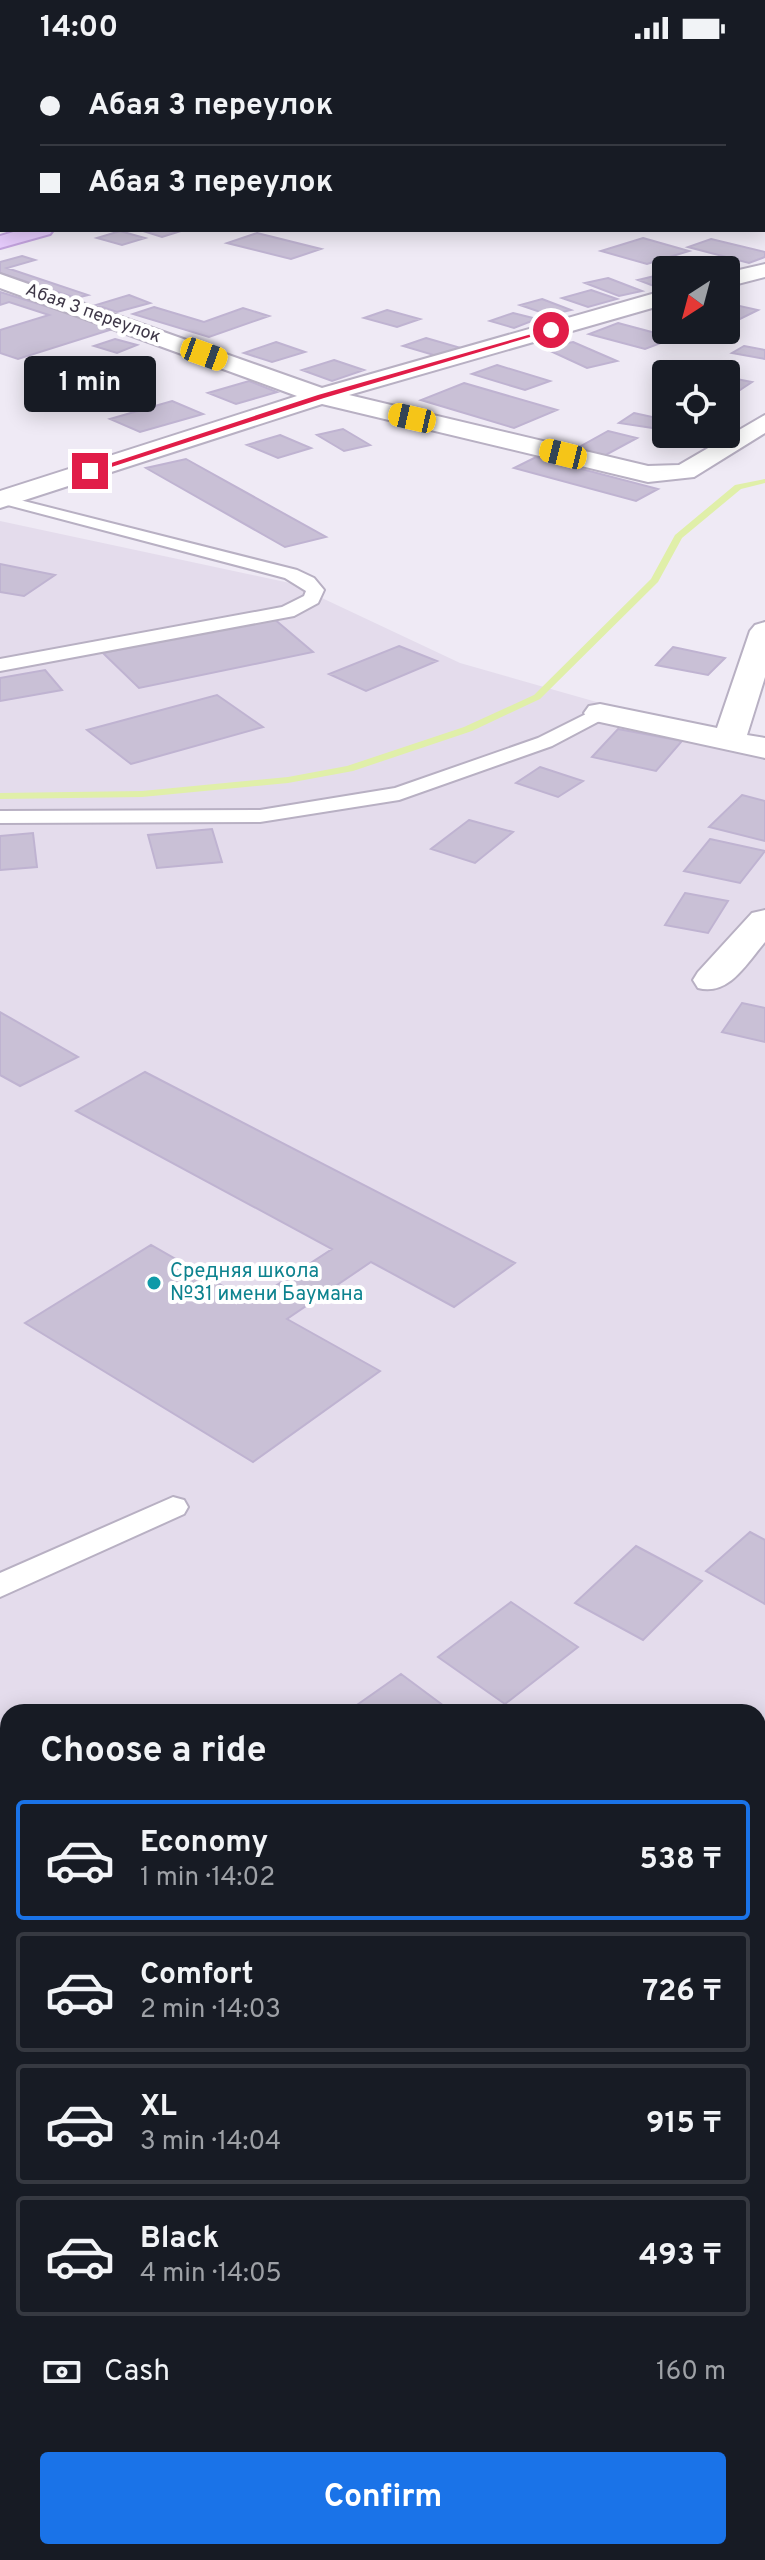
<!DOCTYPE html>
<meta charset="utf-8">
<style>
:root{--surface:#171b24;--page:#20242c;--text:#f1f3f6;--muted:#9ea1a6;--line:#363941;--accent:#1a73e8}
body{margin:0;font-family:Overpass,sans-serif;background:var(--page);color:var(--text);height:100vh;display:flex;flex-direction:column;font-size:30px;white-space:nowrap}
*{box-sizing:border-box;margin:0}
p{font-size:26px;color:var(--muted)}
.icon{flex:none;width:44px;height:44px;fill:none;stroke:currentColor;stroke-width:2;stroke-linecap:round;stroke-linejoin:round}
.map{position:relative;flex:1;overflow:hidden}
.side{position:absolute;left:0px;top:1648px;width:766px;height:856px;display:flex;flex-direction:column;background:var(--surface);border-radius:24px 24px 0 0;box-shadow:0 4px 20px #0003}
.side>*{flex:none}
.guide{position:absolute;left:0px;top:0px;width:766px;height:176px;box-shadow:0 4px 20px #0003;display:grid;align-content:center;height:176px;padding:0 40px;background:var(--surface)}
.needle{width:52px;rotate:216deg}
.controls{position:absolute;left:652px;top:200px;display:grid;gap:16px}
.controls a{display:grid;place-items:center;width:88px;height:88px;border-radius:8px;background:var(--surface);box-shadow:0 4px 20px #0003;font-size:40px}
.end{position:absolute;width:36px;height:36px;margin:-18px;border:10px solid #e11d48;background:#fff;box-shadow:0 0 0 4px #fff}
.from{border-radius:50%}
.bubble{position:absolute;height:56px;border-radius:8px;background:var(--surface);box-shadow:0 4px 20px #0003;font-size:26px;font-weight:700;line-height:56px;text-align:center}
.car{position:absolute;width:24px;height:48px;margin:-24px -12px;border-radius:10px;box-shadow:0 0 6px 2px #0007;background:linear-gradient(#f5c518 24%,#345 0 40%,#f5c518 0 76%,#345 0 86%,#f5c518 0)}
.guide b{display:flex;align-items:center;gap:28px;height:76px;font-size:30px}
.guide b+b{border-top:2px solid var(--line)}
.guide i{width:20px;height:20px;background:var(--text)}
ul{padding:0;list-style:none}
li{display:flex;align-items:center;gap:24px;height:120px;margin:0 16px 12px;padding:0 24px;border:4px solid var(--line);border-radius:8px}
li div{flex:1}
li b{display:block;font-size:30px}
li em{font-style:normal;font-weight:700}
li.selected{border-color:var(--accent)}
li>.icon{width:72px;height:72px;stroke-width:1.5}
h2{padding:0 40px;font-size:36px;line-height:96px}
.pay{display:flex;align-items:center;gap:20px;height:88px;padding:0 40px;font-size:30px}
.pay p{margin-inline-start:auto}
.action{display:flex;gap:16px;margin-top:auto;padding:16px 40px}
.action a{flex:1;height:92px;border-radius:8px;background:var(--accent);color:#fff;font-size:32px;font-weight:700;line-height:92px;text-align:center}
.status{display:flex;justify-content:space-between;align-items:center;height:56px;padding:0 40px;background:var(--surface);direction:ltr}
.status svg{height:22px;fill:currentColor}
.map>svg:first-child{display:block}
</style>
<div class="status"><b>14:00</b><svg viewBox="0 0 49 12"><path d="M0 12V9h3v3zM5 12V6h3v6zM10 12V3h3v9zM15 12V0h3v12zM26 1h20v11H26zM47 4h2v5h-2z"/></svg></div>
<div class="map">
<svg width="765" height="2504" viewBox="0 0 765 2504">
<rect width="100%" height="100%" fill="#efeaf5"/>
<path fill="#e4dcec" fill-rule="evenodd" d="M0 465 290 527 460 607 765 694V2504H0ZM8 1656H758V2496H8Z"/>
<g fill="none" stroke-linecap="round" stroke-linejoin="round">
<path fill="#e0efa9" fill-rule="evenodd" d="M0 111H2V115H0Z
M765 423V427L741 433 682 482 658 526 540 643 472 675 353 715 288 727 142 741 0 743V737L142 735 288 721 347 710 464 671 534 639 651 523 675 479 735 429Z"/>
</g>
<path fill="#c9c0d6" stroke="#bfb3d1" stroke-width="2" d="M140 174H184L162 181Z
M120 175 145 182 122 189 97 182Z
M257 177 321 193 291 203 227 187Z
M643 182 689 195 647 208 601 195Z
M711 183 765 196V201L749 207 688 191Z
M22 200 35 204 7 212 88 239 76 242 0 217V206Z
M663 218 666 230 659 232 638 224Z
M608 222 642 235 619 240 585 227Z
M591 234 617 243 588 251 562 242Z
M0 236 116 272 18 303 0 297V274L49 259 9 246 0 249Z
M129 239 150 247 117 256 96 249Z
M542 243 571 254 549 259 520 249Z
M726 247 758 254 734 266 726 265Z
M154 251 204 266 243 252 269 260 209 281 133 258Z
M387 254 420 263 397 271 364 262Z
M513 257 537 263 514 272 490 265Z
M618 267 674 282 645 293 589 278Z
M426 282 461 292 437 300 403 290Z
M115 283 137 289 117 297 94 290Z
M276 286 305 296 272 306 244 297Z
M573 286 617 305 587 312 544 292Z
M744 290 765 294V303L732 297Z
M334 304 364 314 332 325 302 314Z
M497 309 550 325 525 334 472 318Z
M726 321 752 326 737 336 726 334Z
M249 325 277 336 236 348 208 337Z
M464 327 557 354 514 372 421 344Z
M172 345 203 358 140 376 110 363Z
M634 357 666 364V374L619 367Z
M343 373 370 389 344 395 317 379Z
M608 375 637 382 602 401 574 394Z
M280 379 311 392 278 402 247 389Z
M536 401 658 433 636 445 514 412Z
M186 403 326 481 285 491 146 412Z
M0 508 55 519 24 540 0 536Z
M273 562 313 596 139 632 103 597Z
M399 590 437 605 366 635 329 618Z
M673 591 725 602 708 619 656 609Z
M45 614 62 634 0 645V622Z
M217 639 263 671 131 708 87 674Z
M618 673 682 685 656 715 592 701Z
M540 711 583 725 558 741 516 727Z
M742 739 765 745V785L709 771Z
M469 764 513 776 475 807 431 793Z
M212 773 222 806 157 812 148 779Z
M33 777 37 811 0 814V780Z
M710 783 765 795 740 827 684 815Z
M685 837 728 845 708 877 665 869Z
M742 947 765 952V986L722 976Z
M0 956 78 1001 20 1030 0 1019Z
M145 1016 515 1207 454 1251 371 1206 287 1263 380 1315 253 1406 25 1267 151 1189 251 1246 332 1193 76 1055Z
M750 1476 765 1484V1548L706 1515Z
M636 1490 702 1525 643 1584 575 1547Z
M511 1546 578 1591 505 1648 438 1601Z
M401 1618 452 1656H347Z
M758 1886 765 1889V2295L758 2291Z
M0 2217 8 2222V2392L0 2387Z
M265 2496H499L513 2504H260Z"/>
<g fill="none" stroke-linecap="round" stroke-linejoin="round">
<defs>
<path id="service" d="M0 439 297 514 314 522 324 534 318 547 294 560 0 615V603L282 551 304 540 306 535 285 522 0 447Z
M600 651 610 657 607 661 552 690 399 744 260 766 0 767V755L260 754 395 732 538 682Z
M173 1441 184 1444 188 1451 184 1458 0 1541V1517Z
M127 2496H175L171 2504H123Z"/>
<path id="minor" d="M0 5H2V15H0Z
M765 208V221L726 231V217Z
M0 218 322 332 666 234V248L349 339 648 410 679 409 765 359V377L694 421 648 426 322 348 0 452V435L297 340 0 232Z
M765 566V621L747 679 765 682V702L600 666 589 664 584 657 589 650 600 648 717 672 750 575 755 569Z
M765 854V886C746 908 729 940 698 932L693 924 698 916 752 857Z
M758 2414 765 2417V2486L758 2483Z"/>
<path id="secondary" d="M706 0H726L727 2H707Z
M749 0H765V5L764 2Z
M20 174H53L50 178 0 192V180Z"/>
</defs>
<use href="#service" stroke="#b8b0c3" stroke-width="4"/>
<use href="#minor" stroke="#b8b0c3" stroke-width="4"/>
<use href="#secondary" stroke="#c4a4df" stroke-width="4"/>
<use href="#service" fill="#fff" fill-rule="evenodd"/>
<use href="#minor" fill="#fff" fill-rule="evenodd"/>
<use href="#secondary" fill="#e7ccfd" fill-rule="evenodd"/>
</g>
<path fill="#e11d48" d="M549 273 554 274 324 342 93 417 87 415 318 339Z"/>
<circle fill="#0f9aa8" stroke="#fff" stroke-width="3" cx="154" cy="1227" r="8"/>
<g text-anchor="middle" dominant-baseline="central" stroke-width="8" stroke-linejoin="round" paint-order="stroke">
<g font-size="18" fill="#3f3848" stroke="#fff">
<text transform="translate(93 258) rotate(20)">Абая 3 переулок</text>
</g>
<g font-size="20" fill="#0d838f" stroke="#fff" text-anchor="start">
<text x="170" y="1216">Средняя школа<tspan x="170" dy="23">№31 имени Баумана</tspan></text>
</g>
</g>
</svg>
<div class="controls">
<a><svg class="needle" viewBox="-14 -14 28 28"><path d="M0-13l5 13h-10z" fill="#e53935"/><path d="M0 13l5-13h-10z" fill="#9ea1a6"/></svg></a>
<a><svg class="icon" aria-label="locate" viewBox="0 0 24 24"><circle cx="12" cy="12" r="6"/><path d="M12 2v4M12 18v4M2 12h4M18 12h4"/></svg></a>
</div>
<i class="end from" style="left:551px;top:274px"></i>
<i class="end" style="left:90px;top:415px"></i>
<div class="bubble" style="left:24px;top:300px;width:132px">1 min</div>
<i class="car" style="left:204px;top:298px;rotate:110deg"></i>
<i class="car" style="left:412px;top:362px;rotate:283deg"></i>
<i class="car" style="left:563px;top:398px;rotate:284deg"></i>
<div class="guide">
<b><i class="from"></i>Абая 3 переулок</b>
<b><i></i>Абая 3 переулок</b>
</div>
<section class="side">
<h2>Choose a ride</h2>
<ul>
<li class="selected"><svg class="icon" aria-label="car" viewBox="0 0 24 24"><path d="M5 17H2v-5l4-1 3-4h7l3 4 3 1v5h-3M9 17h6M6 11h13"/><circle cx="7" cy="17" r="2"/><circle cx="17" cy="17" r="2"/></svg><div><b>Economy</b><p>1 min · 14:02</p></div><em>538 ₸</em></li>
<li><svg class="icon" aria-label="car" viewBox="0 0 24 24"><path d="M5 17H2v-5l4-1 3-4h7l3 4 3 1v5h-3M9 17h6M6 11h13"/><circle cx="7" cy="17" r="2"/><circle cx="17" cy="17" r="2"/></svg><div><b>Comfort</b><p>2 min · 14:03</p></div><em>726 ₸</em></li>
<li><svg class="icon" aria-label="car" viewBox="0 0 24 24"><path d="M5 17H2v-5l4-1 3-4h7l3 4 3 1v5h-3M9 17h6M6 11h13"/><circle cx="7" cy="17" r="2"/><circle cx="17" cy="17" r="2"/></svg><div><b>XL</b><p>3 min · 14:04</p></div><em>915 ₸</em></li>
<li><svg class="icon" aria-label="car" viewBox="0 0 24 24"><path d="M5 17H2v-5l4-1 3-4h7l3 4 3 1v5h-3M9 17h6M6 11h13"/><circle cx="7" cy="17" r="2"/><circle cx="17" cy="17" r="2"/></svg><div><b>Black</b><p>4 min · 14:05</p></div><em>493 ₸</em></li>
</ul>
<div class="pay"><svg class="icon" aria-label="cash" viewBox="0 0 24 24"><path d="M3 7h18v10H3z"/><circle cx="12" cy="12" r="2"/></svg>Cash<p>160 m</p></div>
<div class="action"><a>Confirm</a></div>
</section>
</div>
